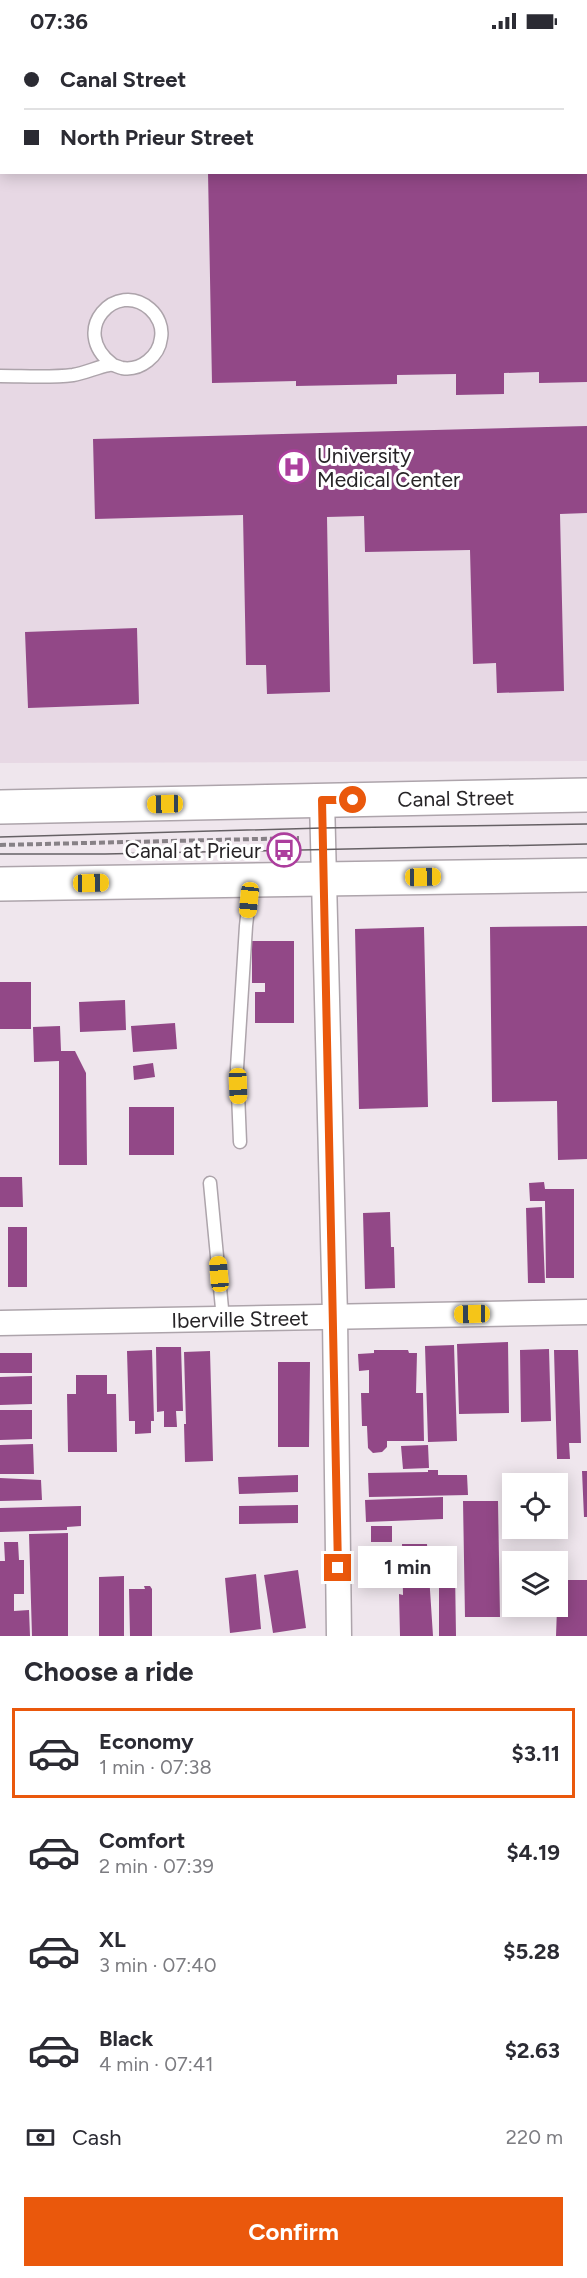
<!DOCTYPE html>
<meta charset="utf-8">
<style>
:root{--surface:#fff;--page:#f7f7f7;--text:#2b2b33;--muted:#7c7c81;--line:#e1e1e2;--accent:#ea580c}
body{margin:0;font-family:Figtree,sans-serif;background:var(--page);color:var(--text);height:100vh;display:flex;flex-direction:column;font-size:22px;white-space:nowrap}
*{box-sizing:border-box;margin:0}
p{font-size:20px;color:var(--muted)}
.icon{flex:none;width:33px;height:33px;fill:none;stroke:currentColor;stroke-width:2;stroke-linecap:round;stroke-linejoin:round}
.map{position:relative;height:1594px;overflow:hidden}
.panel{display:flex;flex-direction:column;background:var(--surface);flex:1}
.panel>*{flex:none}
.hud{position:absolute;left:0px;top:0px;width:588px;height:132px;box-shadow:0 3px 15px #0003;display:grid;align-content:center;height:132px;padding:0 24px;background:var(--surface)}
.buttons{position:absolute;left:502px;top:1431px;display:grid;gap:12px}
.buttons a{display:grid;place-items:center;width:66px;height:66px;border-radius:0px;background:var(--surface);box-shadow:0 3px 15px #0003;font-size:30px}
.end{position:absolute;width:27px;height:27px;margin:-14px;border:8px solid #ea580c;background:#fff;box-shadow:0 0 0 3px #fff}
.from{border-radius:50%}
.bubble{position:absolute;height:42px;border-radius:0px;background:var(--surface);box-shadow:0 3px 15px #0003;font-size:20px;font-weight:700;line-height:42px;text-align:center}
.car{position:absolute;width:18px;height:36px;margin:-18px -9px;border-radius:8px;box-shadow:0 0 4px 2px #0007;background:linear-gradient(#f5c518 24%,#345 0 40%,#f5c518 0 76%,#345 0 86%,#f5c518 0)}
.hud b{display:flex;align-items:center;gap:21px;height:57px;font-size:22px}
.hud b+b{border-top:2px solid var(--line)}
.hud i{width:15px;height:15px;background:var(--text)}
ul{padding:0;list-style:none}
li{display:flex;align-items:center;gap:18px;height:90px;margin:0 12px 9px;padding:0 12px;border:3px solid transparent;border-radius:0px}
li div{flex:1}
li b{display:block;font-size:22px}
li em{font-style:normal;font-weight:700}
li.selected{border-color:var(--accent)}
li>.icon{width:54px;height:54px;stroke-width:1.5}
h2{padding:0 24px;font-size:27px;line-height:72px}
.pay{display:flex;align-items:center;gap:15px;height:66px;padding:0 24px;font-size:22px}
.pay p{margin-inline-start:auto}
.primary-button{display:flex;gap:12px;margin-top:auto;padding:12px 24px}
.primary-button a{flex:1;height:69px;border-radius:0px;background:var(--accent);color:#fff;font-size:24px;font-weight:700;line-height:69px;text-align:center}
.status{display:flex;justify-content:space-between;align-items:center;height:42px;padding:0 30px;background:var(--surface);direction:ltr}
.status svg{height:16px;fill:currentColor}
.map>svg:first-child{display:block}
</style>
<div class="status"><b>07:36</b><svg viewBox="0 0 49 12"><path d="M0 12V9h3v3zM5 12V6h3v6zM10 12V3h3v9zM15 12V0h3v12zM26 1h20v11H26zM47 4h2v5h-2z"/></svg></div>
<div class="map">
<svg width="587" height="1594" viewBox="0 0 587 1594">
<rect width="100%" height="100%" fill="#efe6ed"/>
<path fill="#e7d8e4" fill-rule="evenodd" d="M0 0H587V719L0 721ZM2 2H586V130H2Z"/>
<path fill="#924887" d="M208 130H587V340L539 341V330L504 331V352L456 353V332L397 333V342L296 344V339L212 341Z
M587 384V471L560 472 564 649 497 651 496 621 473 622 470 508 365 510 364 474 327 475 330 650 267 652 266 623H246L243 473 95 477 93 397Z
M137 586 139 662 28 666 25 590Z
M587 884V1117L558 1118 557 1059 492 1060 490 885Z
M424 885 428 1065 359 1067 355 887Z
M252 899H294V981H255V950H265V941H252Z
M0 940H31V987H0Z
M125 958 126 988 80 990 79 960Z
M175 981 177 1007 133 1010 131 984Z
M60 984 61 1009H75L86 1031 87 1123H59V1019L34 1020 33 985Z
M153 1021 155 1035 134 1038 133 1024Z
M129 1065H174V1113H129Z
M0 1135H22L23 1165H0Z
M544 1140 545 1147H574V1236H546L545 1159H530L529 1141Z
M542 1165 545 1241H528L526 1166Z
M390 1170 391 1205H394L395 1246 365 1247 363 1171Z
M8 1185H27V1245H8Z
M508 1300 509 1371 459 1372 457 1302Z
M454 1303 457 1399 428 1400 425 1304Z
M156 1305H181L183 1369H176L177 1385H164V1369L157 1370Z
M549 1307 551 1379 521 1380 520 1308Z
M152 1308 154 1379H151V1391L135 1392V1379H129L127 1309Z
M374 1308H408L409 1311H417L416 1351H423L424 1399H387V1405L382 1410 373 1411 368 1406 367 1384H362L361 1351H369V1328L359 1329 358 1312 374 1311Z
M554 1308H578L581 1401H569L570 1417H557Z
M210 1309 213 1419 185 1420 184 1382H186L184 1310Z
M0 1311H32V1331H0Z
M278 1320H310L309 1405H278Z
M76 1333H107V1352H116L117 1410H68L67 1352H76Z
M32 1334V1362L0 1363V1335Z
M0 1368H32V1397L0 1398Z
M33 1402 34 1432H0V1403Z
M428 1403 429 1426 403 1427 401 1404Z
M428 1428H438V1433H467L468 1453 369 1455 368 1431 428 1430Z
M582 1429H587V1475H584Z
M298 1433V1450L239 1452 238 1435Z
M0 1436 41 1438 42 1458 0 1459Z
M443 1455V1477L366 1480 365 1458Z
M463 1459H498L500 1575H465Z
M298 1463V1481L239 1482V1464Z
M81 1464V1484L67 1485V1488L0 1490V1466Z
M371 1484H392V1500H371Z
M68 1491V1594H32L29 1492Z
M4 1500H18L19 1518H24V1552H14V1569L29 1568 30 1594H0V1519H5Z
M402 1502H427L433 1594H400L399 1552 403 1553Z
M298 1528 306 1586 273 1591 264 1533Z
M439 1528H455L456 1594H439Z
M256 1532 261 1587 230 1591 225 1536Z
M124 1534V1594H99V1535Z
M558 1538H587V1594H556Z
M144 1544H150L152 1547V1594H130L129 1547H145Z"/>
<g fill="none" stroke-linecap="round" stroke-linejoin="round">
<defs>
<path id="service" d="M0 334C24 334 50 336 73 333 86 331 97 325 109 323 114 322 117 325 122 326 141 329 159 314 161 296 163 285 158 274 150 267 117 237 68 288 112 322
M240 1100 237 1026 246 884 251 839
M210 1141 223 1277"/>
<g id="minor">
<path d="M322 758 335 1275 339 1594"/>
<path id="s1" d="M0 1281 587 1270"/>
</g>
<g id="primary">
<path id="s2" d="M0 765 587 753"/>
<path d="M0 842 587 833"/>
</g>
</defs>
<use href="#service" stroke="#ada4ab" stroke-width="15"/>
<use href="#minor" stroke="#ada4ab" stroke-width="27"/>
<use href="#primary" stroke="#ada4ab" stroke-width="36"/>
<path stroke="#878186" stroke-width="4" stroke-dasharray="6 3" stroke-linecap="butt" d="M0 803 299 796"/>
<use href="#service" stroke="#fff" stroke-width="12"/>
<use href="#minor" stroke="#fff" stroke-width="24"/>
<use href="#primary" stroke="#fff" stroke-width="33"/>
<path stroke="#666165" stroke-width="1.5" d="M0 795 322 786 587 782
M0 812H105L587 802"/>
</g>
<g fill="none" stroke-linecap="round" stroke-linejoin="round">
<path stroke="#ea580c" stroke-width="8" d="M338 1526 322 758H353"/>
</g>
<defs>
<symbol id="hospital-ring" viewBox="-11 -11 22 22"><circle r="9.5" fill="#fff" stroke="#ac3e9d" stroke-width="1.5"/><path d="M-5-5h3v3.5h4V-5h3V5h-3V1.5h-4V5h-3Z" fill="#ac3e9d"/></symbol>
<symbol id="bus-ring" viewBox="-11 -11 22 22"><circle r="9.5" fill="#fff" stroke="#ac3e9d" stroke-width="1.5"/><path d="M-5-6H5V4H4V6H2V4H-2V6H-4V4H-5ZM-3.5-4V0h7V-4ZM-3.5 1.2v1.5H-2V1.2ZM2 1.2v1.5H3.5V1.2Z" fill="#ac3e9d"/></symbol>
</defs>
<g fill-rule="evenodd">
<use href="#hospital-ring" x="275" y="406" width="38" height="38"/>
<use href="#bus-ring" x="265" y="789" width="38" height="38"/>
</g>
<g text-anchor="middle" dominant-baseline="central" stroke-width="6" stroke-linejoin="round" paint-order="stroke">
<g font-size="21" fill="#272427" stroke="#fff" text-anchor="start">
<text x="317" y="413">University<tspan x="317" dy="24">Medical Center</tspan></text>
<text x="261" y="808" text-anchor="end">Canal at Prieur</text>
</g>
<g font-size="21" fill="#272427" stroke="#fff">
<text stroke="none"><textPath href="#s2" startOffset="456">Canal Street</textPath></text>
<text stroke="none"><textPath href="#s1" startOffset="240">Iberville Street</textPath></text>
</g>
</g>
</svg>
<div class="buttons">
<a><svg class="icon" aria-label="locate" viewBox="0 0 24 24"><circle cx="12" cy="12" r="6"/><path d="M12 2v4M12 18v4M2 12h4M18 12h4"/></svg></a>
<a><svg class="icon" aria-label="layers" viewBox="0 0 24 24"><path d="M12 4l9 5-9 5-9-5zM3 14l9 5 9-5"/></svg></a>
</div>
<i class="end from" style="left:353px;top:758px"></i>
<i class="end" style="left:338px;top:1526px"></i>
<div class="bubble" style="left:358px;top:1504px;width:99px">1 min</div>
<i class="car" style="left:165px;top:762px;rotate:269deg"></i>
<i class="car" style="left:423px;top:835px;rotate:89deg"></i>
<i class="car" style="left:91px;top:841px;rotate:89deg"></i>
<i class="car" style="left:249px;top:858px;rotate:186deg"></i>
<i class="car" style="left:238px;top:1044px;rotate:178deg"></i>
<i class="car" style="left:219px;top:1232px;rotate:355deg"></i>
<i class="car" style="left:472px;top:1272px;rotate:269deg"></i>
<div class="hud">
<b><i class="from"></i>Canal Street</b>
<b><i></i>North Prieur Street</b>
</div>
</div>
<section class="panel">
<h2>Choose a ride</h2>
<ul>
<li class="selected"><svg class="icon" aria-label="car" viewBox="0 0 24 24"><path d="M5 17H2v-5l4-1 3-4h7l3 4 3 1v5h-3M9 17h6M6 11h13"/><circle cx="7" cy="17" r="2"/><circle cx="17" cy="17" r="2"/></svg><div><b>Economy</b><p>1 min · 07:38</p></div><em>$3.11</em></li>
<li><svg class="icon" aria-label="car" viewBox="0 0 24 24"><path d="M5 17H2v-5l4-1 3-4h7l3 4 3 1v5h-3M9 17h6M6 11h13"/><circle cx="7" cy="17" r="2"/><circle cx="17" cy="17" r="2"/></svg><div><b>Comfort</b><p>2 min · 07:39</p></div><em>$4.19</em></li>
<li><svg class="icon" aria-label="car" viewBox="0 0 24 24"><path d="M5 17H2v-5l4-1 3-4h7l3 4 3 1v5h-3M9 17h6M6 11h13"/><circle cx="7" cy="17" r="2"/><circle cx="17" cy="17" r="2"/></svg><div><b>XL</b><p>3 min · 07:40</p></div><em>$5.28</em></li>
<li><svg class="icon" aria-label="car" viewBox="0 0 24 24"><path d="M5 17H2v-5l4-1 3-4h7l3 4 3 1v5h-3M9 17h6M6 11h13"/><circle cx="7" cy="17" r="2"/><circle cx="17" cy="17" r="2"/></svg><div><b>Black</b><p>4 min · 07:41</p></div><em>$2.63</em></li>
</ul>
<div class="pay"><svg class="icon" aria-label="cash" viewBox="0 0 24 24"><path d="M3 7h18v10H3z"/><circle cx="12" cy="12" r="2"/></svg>Cash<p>220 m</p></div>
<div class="primary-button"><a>Confirm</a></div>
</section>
